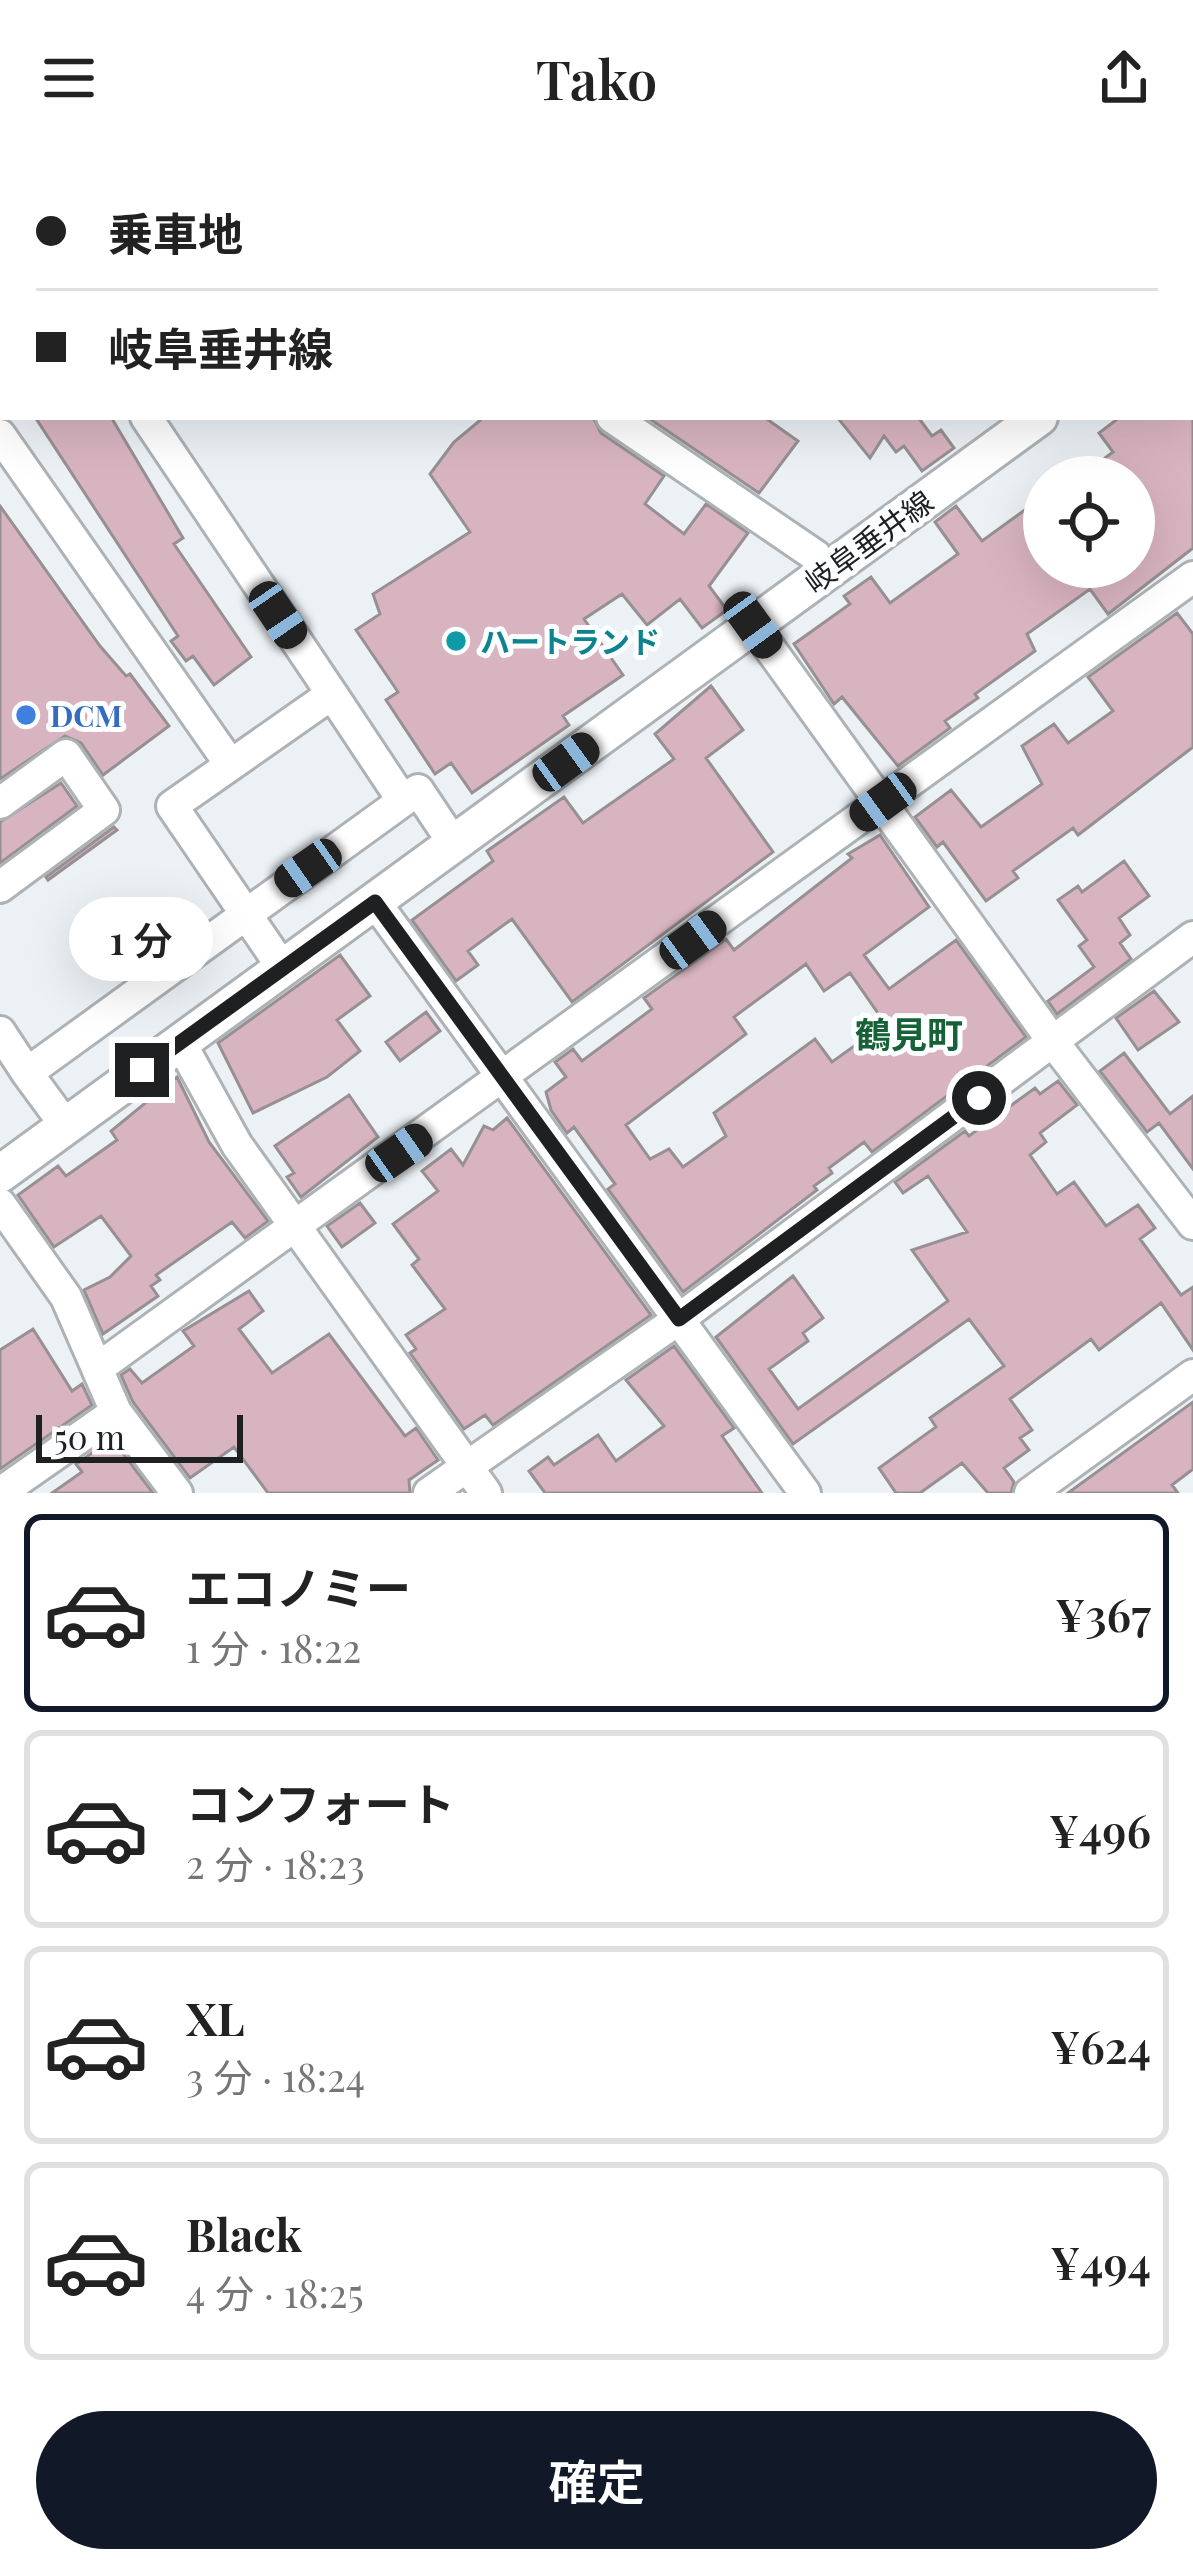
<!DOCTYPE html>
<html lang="ja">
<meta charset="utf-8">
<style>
:root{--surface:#fff;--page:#f2f2f2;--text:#222;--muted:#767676;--line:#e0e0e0;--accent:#111827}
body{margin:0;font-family:"Playfair Display","Noto Sans JP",serif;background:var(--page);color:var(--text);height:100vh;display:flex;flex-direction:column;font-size:45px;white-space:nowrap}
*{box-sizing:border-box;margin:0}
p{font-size:39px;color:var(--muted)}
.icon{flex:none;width:66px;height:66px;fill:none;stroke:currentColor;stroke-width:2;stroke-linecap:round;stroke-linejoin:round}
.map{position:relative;height:1337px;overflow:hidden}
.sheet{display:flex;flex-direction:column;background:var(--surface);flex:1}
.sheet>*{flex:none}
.banner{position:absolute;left:0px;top:0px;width:1194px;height:264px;box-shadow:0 12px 48px #0002;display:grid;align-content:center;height:264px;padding:0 36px;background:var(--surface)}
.fabs{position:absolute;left:1023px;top:300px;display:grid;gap:24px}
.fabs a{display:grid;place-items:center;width:132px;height:132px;border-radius:50%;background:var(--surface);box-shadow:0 12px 48px #0002;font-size:60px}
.scale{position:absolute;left:36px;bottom:30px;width:207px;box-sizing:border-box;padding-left:12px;border:6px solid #1e2022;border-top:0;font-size:33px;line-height:42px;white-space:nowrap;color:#1e2022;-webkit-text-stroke:9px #fdfeff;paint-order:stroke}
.end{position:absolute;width:54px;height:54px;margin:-27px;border:15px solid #1e2022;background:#fff;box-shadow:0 0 0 6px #fff}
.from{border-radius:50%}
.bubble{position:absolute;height:84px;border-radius:42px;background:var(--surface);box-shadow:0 12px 48px #0002;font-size:39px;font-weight:600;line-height:84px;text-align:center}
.car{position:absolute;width:36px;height:72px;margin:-36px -18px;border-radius:15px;box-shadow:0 0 9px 3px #0007;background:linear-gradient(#222 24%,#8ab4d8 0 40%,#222 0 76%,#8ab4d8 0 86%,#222 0)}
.banner b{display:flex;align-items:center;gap:42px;height:114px;font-size:45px}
.banner b+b{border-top:3px solid var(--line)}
.banner i{width:30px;height:30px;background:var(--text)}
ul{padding:21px 0 0;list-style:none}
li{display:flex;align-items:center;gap:36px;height:198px;margin:0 24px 18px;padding:0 12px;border:6px solid var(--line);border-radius:18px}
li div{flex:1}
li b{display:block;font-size:45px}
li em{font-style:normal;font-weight:600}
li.active{border-color:var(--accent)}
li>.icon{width:108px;height:108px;stroke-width:1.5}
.button{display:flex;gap:24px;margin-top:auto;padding:24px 36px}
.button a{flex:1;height:138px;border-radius:72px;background:var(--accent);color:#fff;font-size:48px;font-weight:600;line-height:138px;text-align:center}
header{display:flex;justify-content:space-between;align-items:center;height:156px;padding:0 36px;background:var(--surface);font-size:54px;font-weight:600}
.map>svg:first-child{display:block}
</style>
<header><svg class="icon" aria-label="menu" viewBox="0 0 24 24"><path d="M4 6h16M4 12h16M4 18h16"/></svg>Tako<svg class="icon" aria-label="share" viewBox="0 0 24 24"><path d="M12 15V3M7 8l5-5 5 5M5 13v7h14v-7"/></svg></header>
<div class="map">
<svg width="1193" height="1337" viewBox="0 0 1193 1337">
<rect width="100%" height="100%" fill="#ecf1f6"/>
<path fill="#d8b4c0" stroke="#979093" stroke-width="3" fill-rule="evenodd" d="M35 261H111L183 382 174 388 251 501 214 529 193 500 186 505 171 485 178 480Z
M484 261H593L601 277 664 320 645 348 684 378 706 348 748 377 709 430 727 454 702 472 680 443 647 469 622 438 584 463 623 519 563 560 569 569 472 637 451 607 435 618 386 544 398 536 356 474 380 458 373 438 470 376 430 318 454 286Z
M647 261H764L798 285 759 337Z
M837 261H918L932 280 941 274 954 292 922 315 904 290 896 296 884 280 870 302Z
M1120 261H1193V392L1108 458 1090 433 1027 478 1035 495 975 538 978 542 945 565 950 572 898 610 842 541 834 548 794 488 850 448 844 440 871 421 890 447 958 398 935 366 956 350 982 385 1044 340V411H1134V321H1080L1113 296 1099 277Z
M0 350 100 490 126 520 130 518 169 570 103 619 81 587 65 580 0 623Z
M1177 457 1193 478V591L1078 679 1073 672 1013 715 1018 722 986 745 943 686 937 691 915 661 951 634 981 671 1042 628 1022 590 1054 568 1068 587 1113 555 1088 521Z
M711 530 743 574 706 602 773 696 572 846 512 763 468 795 478 809 456 825 412 764 493 705 487 695 564 641 583 667 674 603 655 578Z
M61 627 77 650 0 707V666Z
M114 671 117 674 48 724 46 721Z
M880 679 929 751 864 799 889 833 956 784 1026 881 872 996 864 986 829 1012 832 1017 814 1030 817 1034 683 1136 608 1033 615 1028 574 971 567 977 551 954 546 936 566 921 555 906 573 893 582 905 652 853 644 842 726 783 734 794 852 702 848 698ZM806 808 824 835 850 817 882 863 871 872 874 876 832 906 815 883 714 957 726 980 683 1011 669 993 650 1003 626 969 746 878 734 861Z
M1124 705 1149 740 1119 762 1130 779 1120 787 1131 803 1057 858 1048 845 1094 811 1079 790 1087 784 1058 744 1078 730 1082 736Z
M340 799 370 840 337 864 360 895 327 921 253 957 218 887Z
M1154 835 1179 866 1138 894 1116 862Z
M426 856 440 875 400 905 386 886Z
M1124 897 1170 958 1193 940V1013L1159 967 1147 976 1100 915Z
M177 921 209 986 268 1065 245 1082 232 1066 156 1119 160 1124 151 1130 158 1140 103 1178 84 1134 110 1121 131 1100 101 1060 54 1091 18 1039 58 1010 66 1020 117 984 111 975Z
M1058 925 1077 949 1040 977 1046 986 1030 999 1057 1038 1074 1026 1106 1070 1138 1049 1155 1072 1140 1083 1181 1139 1193 1131V1194L1161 1147 1099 1194 1091 1183 1010 1243 1032 1274 1020 1282 1029 1294 1004 1312 1014 1326 1011 1337H988L962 1307 920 1337H896L879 1312 936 1271 930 1262 1004 1210 969 1163 793 1288 716 1181 793 1120 823 1162 803 1177 808 1185 769 1213 798 1253 948 1145 912 1094 967 1076 928 1020 903 1037 895 1026 965 975 969 980 1035 932 1040 938Z
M349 939 378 981 301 1041 287 1021 294 1017 275 990Z
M507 962 651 1159 493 1269 485 1259 464 1273 410 1197 416 1193 406 1179 445 1153 412 1109 419 1103 393 1068 438 1035 422 1015 451 993 463 1009 484 970 493 974Z
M360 1047 375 1067 342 1091 327 1070Z
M249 1135 263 1155 239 1173 272 1217 329 1178 405 1280 416 1272 438 1304 409 1324 410 1337H268L234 1291 190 1322 133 1246 121 1219 130 1213 142 1227 194 1190 183 1175Z
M33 1173 72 1235 82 1228 92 1249 0 1313V1194Z
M674 1190 734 1272 722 1280 762 1337H545L529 1315 548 1301 554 1309 598 1279 616 1305 664 1270 626 1224Z
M1193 1246V1313L1172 1329 1178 1337H1068Z
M112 1283 153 1337H52L82 1316 76 1308Z"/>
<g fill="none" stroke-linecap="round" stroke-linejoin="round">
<defs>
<path id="minor" d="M198 0 199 3
M624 0 626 3
M1087 0 1089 3
M881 3 886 0
M0 154H3
M146 261 332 538
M612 261 816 400 827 415
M0 279 230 608
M753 469 1054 887 1193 1068
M0 647 66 599 104 654 0 731
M375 746 805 1337
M282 811 172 650 332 538 403 645
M0 876 27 917
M180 886 237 989 486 1337
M66 970 27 917 418 634 454 688
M0 1048 66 1141 116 1256 177 1337
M98 1212 1193 421
M0 1337 116 1256
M429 1337 679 1163 1193 781
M1030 1337 1193 1219"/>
<path id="major" d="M1191 151 1193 149
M0 1018 1039 261"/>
</defs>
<use href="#minor" stroke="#adb2b6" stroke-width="36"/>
<use href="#major" stroke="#adb2b6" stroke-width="42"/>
<use href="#minor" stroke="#fff" stroke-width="30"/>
<use href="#major" stroke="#fff" stroke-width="36"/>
</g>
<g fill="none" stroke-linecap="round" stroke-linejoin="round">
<path stroke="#1e2022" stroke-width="15" d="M142 914 375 746 679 1163 979 942"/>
</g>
<circle fill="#0f9aa8" stroke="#fdfeff" stroke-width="4.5" cx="456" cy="485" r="12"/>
<circle fill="#3f7fe0" stroke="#fdfeff" stroke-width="4.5" cx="26" cy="559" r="12"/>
<g text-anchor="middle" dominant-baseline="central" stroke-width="10" stroke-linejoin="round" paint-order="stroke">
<g font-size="30" fill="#1e2022" stroke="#fdfeff">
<text transform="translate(868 385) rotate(-36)">岐阜垂井線</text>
</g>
<g font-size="30" font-weight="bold" fill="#0d838f" stroke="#fdfeff" text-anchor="start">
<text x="480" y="485">ハートランド</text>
</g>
<g font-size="30" font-weight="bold" fill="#366cbe" stroke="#fdfeff" text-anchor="start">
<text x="50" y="559">DCM</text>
</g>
<g font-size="36" font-weight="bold" fill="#176136" stroke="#fdfeff">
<text x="909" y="877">鶴見町</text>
</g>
</g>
</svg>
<div class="fabs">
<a><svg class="icon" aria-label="locate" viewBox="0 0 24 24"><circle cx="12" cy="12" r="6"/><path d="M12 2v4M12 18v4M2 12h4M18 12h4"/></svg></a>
</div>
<div class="scale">50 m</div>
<i class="end from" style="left:979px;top:942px"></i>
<i class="end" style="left:142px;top:914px"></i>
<div class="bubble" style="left:69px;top:741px;width:144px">1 分</div>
<i class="car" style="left:278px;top:459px;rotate:146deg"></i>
<i class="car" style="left:753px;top:469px;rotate:144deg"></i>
<i class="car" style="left:566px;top:606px;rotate:54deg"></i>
<i class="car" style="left:883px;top:646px;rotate:234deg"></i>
<i class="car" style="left:308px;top:712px;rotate:235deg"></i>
<i class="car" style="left:693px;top:784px;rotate:54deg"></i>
<i class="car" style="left:399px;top:997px;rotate:55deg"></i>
<div class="banner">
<b><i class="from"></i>乗車地</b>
<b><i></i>岐阜垂井線</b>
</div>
</div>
<section class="sheet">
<ul>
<li class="active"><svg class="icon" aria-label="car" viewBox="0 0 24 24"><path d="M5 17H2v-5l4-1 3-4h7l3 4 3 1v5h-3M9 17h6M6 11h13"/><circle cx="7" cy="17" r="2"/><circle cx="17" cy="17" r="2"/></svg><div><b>エコノミー</b><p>1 分 · 18:22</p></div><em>¥367</em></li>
<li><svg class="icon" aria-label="car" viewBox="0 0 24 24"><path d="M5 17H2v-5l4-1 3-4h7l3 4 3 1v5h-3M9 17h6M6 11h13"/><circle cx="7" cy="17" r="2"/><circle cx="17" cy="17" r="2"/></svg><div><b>コンフォート</b><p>2 分 · 18:23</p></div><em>¥496</em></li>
<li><svg class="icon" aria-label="car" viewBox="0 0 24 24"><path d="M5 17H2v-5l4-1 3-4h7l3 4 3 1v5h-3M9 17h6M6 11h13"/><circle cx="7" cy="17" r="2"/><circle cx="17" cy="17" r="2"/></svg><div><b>XL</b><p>3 分 · 18:24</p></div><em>¥624</em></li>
<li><svg class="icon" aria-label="car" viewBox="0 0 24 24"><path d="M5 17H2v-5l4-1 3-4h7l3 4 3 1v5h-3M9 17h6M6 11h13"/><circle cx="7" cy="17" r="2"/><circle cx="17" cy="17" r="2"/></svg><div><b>Black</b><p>4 分 · 18:25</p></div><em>¥494</em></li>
</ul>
<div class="button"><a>確定</a></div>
</section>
